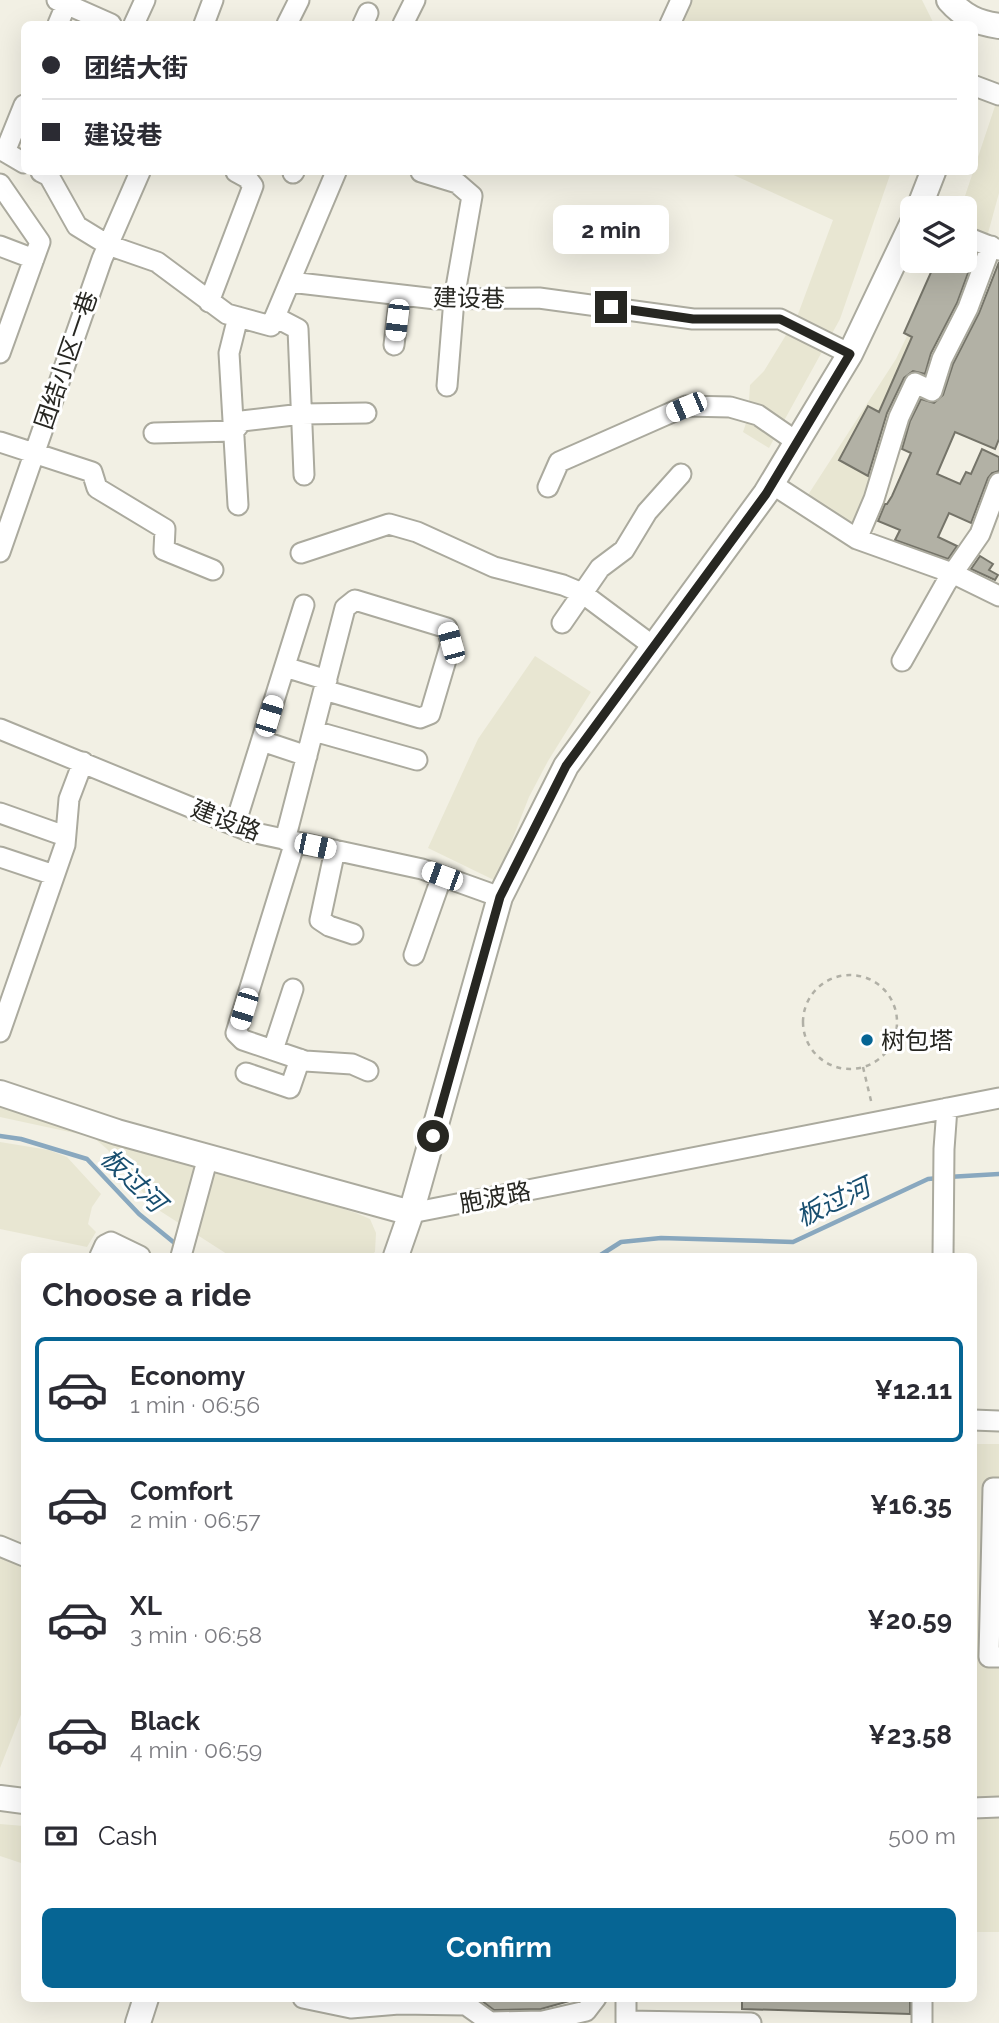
<!DOCTYPE html>
<meta charset="utf-8">
<style>
:root{--surface:#fff;--page:#f7f7f7;--text:#2b2b33;--muted:#7c7c81;--line:#e1e1e2;--accent:#066594}
body{margin:0;font-family:Raleway,"Noto Sans SC",sans-serif;background:var(--page);color:var(--text);height:100vh;display:flex;flex-direction:column;font-size:26px;white-space:nowrap}
*{box-sizing:border-box;margin:0}
p{font-size:23px;color:var(--muted)}
.icon{flex:none;width:38px;height:38px;fill:none;stroke:currentColor;stroke-width:2;stroke-linecap:round;stroke-linejoin:round}
.map{position:relative;flex:1;overflow:hidden}
.sheet{position:absolute;left:21px;top:1253px;width:956px;height:749px;display:flex;flex-direction:column;background:var(--surface);border-radius:10px;box-shadow:0 7px 28px #0002}
.sheet>*{flex:none}
.banner{position:absolute;left:21px;top:21px;width:957px;height:154px;border-radius:10px;box-shadow:0 7px 28px #0002;display:grid;align-content:center;height:154px;padding:0 21px;background:var(--surface)}
.controls{position:absolute;left:900px;top:196px;display:grid;gap:14px}
.controls a{display:grid;place-items:center;width:77px;height:77px;border-radius:10px;background:var(--surface);box-shadow:0 7px 28px #0002;font-size:35px}
.end{position:absolute;width:32px;height:32px;margin:-16px;border:9px solid #272722;background:#fff;box-shadow:0 0 0 4px #fff}
.from{border-radius:50%}
.bubble{position:absolute;height:49px;border-radius:10px;background:var(--surface);box-shadow:0 7px 28px #0002;font-size:23px;font-weight:700;line-height:49px;text-align:center}
.car{position:absolute;width:21px;height:42px;margin:-21px -10px;border-radius:9px;box-shadow:0 0 5px 2px #0007;background:linear-gradient(#fff 24%,#345 0 40%,#fff 0 76%,#345 0 86%,#fff 0)}
.banner b{display:flex;align-items:center;gap:24px;height:66px;font-size:26px}
.banner b+b{border-top:2px solid var(--line)}
.banner i{width:18px;height:18px;background:var(--text)}
ul{padding:0;list-style:none}
li{display:flex;align-items:center;gap:21px;height:105px;margin:0 14px 10px;padding:0 7px;border:4px solid transparent;border-radius:10px}
li div{flex:1}
li b{display:block;font-size:26px}
li em{font-style:normal;font-weight:700}
li.current{border-color:var(--accent)}
li>.icon{width:63px;height:63px;stroke-width:1.5}
h2{padding:0 21px;font-size:32px;line-height:84px}
.pay{display:flex;align-items:center;gap:18px;height:77px;padding:0 21px;font-size:26px}
.pay p{margin-inline-start:auto}
.action{display:flex;gap:14px;margin-top:auto;padding:14px 21px}
.action a{flex:1;height:80px;border-radius:10px;background:var(--accent);color:#fff;font-size:28px;font-weight:700;line-height:80px;text-align:center}
.map>svg:first-child{display:block}
</style>
<div class="map">
<svg width="999" height="2023" viewBox="0 0 999 2023">
<rect width="100%" height="100%" fill="#f2f0e4"/>
<path fill="#e8e6d2" d="M686 0H922L934 24H687L677 21Z
M999 94V193L984 248 998 255 859 527 806 498 896 359 943 261H964V208H961Z
M727 172H891L840 319 769 448 743 432 748 417 750 385 764 371 797 317 833 220Z
M535 656 591 692 548 761 529 797 496 881 428 848 478 739Z
M0 1097 356 1213 370 1219 376 1233 375 1252 369 1256H230L157 1209 107 1149 93 1137 0 1117Z
M0 1142 49 1150 67 1157 101 1194 92 1207 88 1224 96 1232 87 1247 0 1229Z
M973 1444H999V1932H973Z
M0 1554 24 1563V1707L0 1768Z
M0 1824 24 1826V1864L0 1856Z"/>
<g fill="none" stroke-linecap="round" stroke-linejoin="round">
<path stroke="#89a8bf" stroke-width="4.5" d="M0 1136 21 1139 87 1159 139 1214 177 1245
M948 1177 999 1174
M599 1256 621 1242 661 1238 793 1242 928 1179 939 1178"/>
</g>
<path fill="#b2b1a5" stroke="#757469" stroke-width="2" d="M964 249 975 254 957 303 931 353 925 374 913 371 904 378 887 413 868 476 839 460 868 406 879 412 912 337 904 333 936 261H964Z
M999 262V439L995 449 955 432 937 474 960 484 966 472 971 474 982 449 999 457V471L992 473 988 478 971 523 949 513 938 537 957 546 948 559 895 540 900 530 878 521 885 504H887L892 496 911 453 902 449 910 421 921 399 934 403 943 395 953 364 979 313Z
M980 556 993 564 989 570 998 575 995 580 971 569Z
M478 1998H580L541 2009 494 2010Z
M742 1998H910V2014L742 2009Z"/>
<g fill="none" stroke-linecap="round" stroke-linejoin="round">
<defs>
<path id="minor" d="M57 0 111 24
M58 24 68 0
M134 24 145 0
M204 24 213 0
M287 24 299 0
M363 24 368 13
M403 24 415 0
M670 24 681 0
M975 86 999 95
M0 149 24 163
M5 152 24 105
M41 172 49 176 77 226 108 245 157 262 227 314 271 326 336 172
M421 172 457 183 472 196 454 299 447 386
M293 173 294 172
M0 184 40 242 0 353
M964 236 999 250
M0 246 34 259
M290 282 436 299 539 298 693 319H780L850 354
M209 302 253 186 247 178 236 172
M238 317 229 353 238 505
M275 317 298 329 304 475
M394 345 400 295
M154 433 234 431 242 421 302 414 366 413
M0 442 92 472 97 488 165 529 164 550 213 570
M772 484 857 539 952 573 999 596
M548 487 559 462 686 406 730 407 758 415 797 442
M857 539 874 499 899 417 915 383 932 391 942 359 968 308 991 246
M0 552 102 259 140 172
M301 553 389 524 417 532 494 567 563 585 582 593 653 646
M562 623 600 568 624 550 647 512 681 474
M902 661 946 583 980 534 999 483
M285 667 327 680
M0 729 251 832 422 869 500 897
M314 731 417 760
M262 741 307 756
M0 813 65 836
M235 825 304 605
M285 840 345 608 355 600 447 628 451 643 430 714 420 718 324 690
M295 842 236 1033 243 1040 305 1061 352 1064 368 1071
M335 850 320 920 329 926 353 934
M0 857 54 875
M414 955 442 876
M0 1032 65 845 69 799 83 762
M273 1050 293 989
M246 1073 290 1088 300 1059
M411 1213 999 1098
M100 1256 105 1245 111 1242 140 1256
M181 1256 208 1157
M943 1256 944 1149 947 1108
M973 1420 999 1421
M999 1488H993L989 1657H999
M0 1546 24 1556
M973 1808 999 1807
M303 1998 351 2008 399 2004 466 2005 490 2022 543 2021 586 2011 596 1998
M626 1998V2021L751 2023
M922 2023V1998"/>
<path id="major" d="M949 0C964 17 978 23 999 26
M919 208 933 172
M0 1093 117 1132 411 1213
M396 1256 411 1213 500 897 566 766 766 493 850 354 912 224
M0 1798 24 1801
M138 2023 146 1998"/>
</defs>
<use href="#minor" stroke="#abaa9e" stroke-width="23"/>
<use href="#major" stroke="#abaa9e" stroke-width="28"/>
<path stroke="#b1b0a6" stroke-width="2.5" stroke-dasharray="5 5" stroke-linecap="butt" d="M803 1022a47 47 0 1 1 94 0a47 47 0 1 1-94 0Z
M863 1067 872 1105"/>
<use href="#minor" stroke="#fff" stroke-width="19"/>
<use href="#major" stroke="#fff" stroke-width="24"/>
</g>
<g fill="none" stroke-linecap="round" stroke-linejoin="round">
<path stroke="#272722" stroke-width="9" d="M433 1136 500 897 566 766 766 494 850 354 780 319H693L611 307"/>
</g>
<circle fill="#066594" stroke="#fff" stroke-width="2.5" cx="867" cy="1040" r="7"/>
<g text-anchor="middle" dominant-baseline="central" stroke-width="6" stroke-linejoin="round" paint-order="stroke">
<g font-size="24" fill="#272722" stroke="#fff">
<text transform="translate(469 298) rotate(1)">建设巷</text>
<text transform="translate(66 360) rotate(-71)">团结小区一巷</text>
<text transform="translate(226 820) rotate(21)">建设路</text>
<text transform="translate(495 1197) rotate(-11)">胞波路</text>
</g>
<g font-size="24" fill="#272722" stroke="#fff" text-anchor="start">
<text x="881" y="1040">树包塔</text>
</g>
<g font-size="26" font-style="italic" fill="#194f70" stroke="#fff">
<text transform="translate(133 1180) rotate(44)">板过河</text>
<text transform="translate(833 1202) rotate(-25)">板过河</text>
</g>
</g>
</svg>
<div class="controls">
<a><svg class="icon" aria-label="layers" viewBox="0 0 24 24"><path d="M12 4l9 5-9 5-9-5zM3 14l9 5 9-5"/></svg></a>
</div>
<i class="end from" style="left:433px;top:1136px"></i>
<i class="end" style="left:611px;top:307px"></i>
<div class="bubble" style="left:553px;top:205px;width:116px">2 min</div>
<i class="car" style="left:397px;top:320px;rotate:187deg"></i>
<i class="car" style="left:686px;top:407px;rotate:247deg"></i>
<i class="car" style="left:451px;top:643px;rotate:345deg"></i>
<i class="car" style="left:269px;top:716px;rotate:17deg"></i>
<i class="car" style="left:315px;top:846px;rotate:102deg"></i>
<i class="car" style="left:442px;top:876px;rotate:290deg"></i>
<i class="car" style="left:244px;top:1009px;rotate:197deg"></i>
<div class="banner">
<b><i class="from"></i>团结大街</b>
<b><i></i>建设巷</b>
</div>
<section class="sheet">
<h2>Choose a ride</h2>
<ul>
<li class="current"><svg class="icon" aria-label="car" viewBox="0 0 24 24"><path d="M5 17H2v-5l4-1 3-4h7l3 4 3 1v5h-3M9 17h6M6 11h13"/><circle cx="7" cy="17" r="2"/><circle cx="17" cy="17" r="2"/></svg><div><b>Economy</b><p>1 min · 06:56</p></div><em>¥12.11</em></li>
<li><svg class="icon" aria-label="car" viewBox="0 0 24 24"><path d="M5 17H2v-5l4-1 3-4h7l3 4 3 1v5h-3M9 17h6M6 11h13"/><circle cx="7" cy="17" r="2"/><circle cx="17" cy="17" r="2"/></svg><div><b>Comfort</b><p>2 min · 06:57</p></div><em>¥16.35</em></li>
<li><svg class="icon" aria-label="car" viewBox="0 0 24 24"><path d="M5 17H2v-5l4-1 3-4h7l3 4 3 1v5h-3M9 17h6M6 11h13"/><circle cx="7" cy="17" r="2"/><circle cx="17" cy="17" r="2"/></svg><div><b>XL</b><p>3 min · 06:58</p></div><em>¥20.59</em></li>
<li><svg class="icon" aria-label="car" viewBox="0 0 24 24"><path d="M5 17H2v-5l4-1 3-4h7l3 4 3 1v5h-3M9 17h6M6 11h13"/><circle cx="7" cy="17" r="2"/><circle cx="17" cy="17" r="2"/></svg><div><b>Black</b><p>4 min · 06:59</p></div><em>¥23.58</em></li>
</ul>
<div class="pay"><svg class="icon" aria-label="cash" viewBox="0 0 24 24"><path d="M3 7h18v10H3z"/><circle cx="12" cy="12" r="2"/></svg>Cash<p>500 m</p></div>
<div class="action"><a>Confirm</a></div>
</section>
</div>
